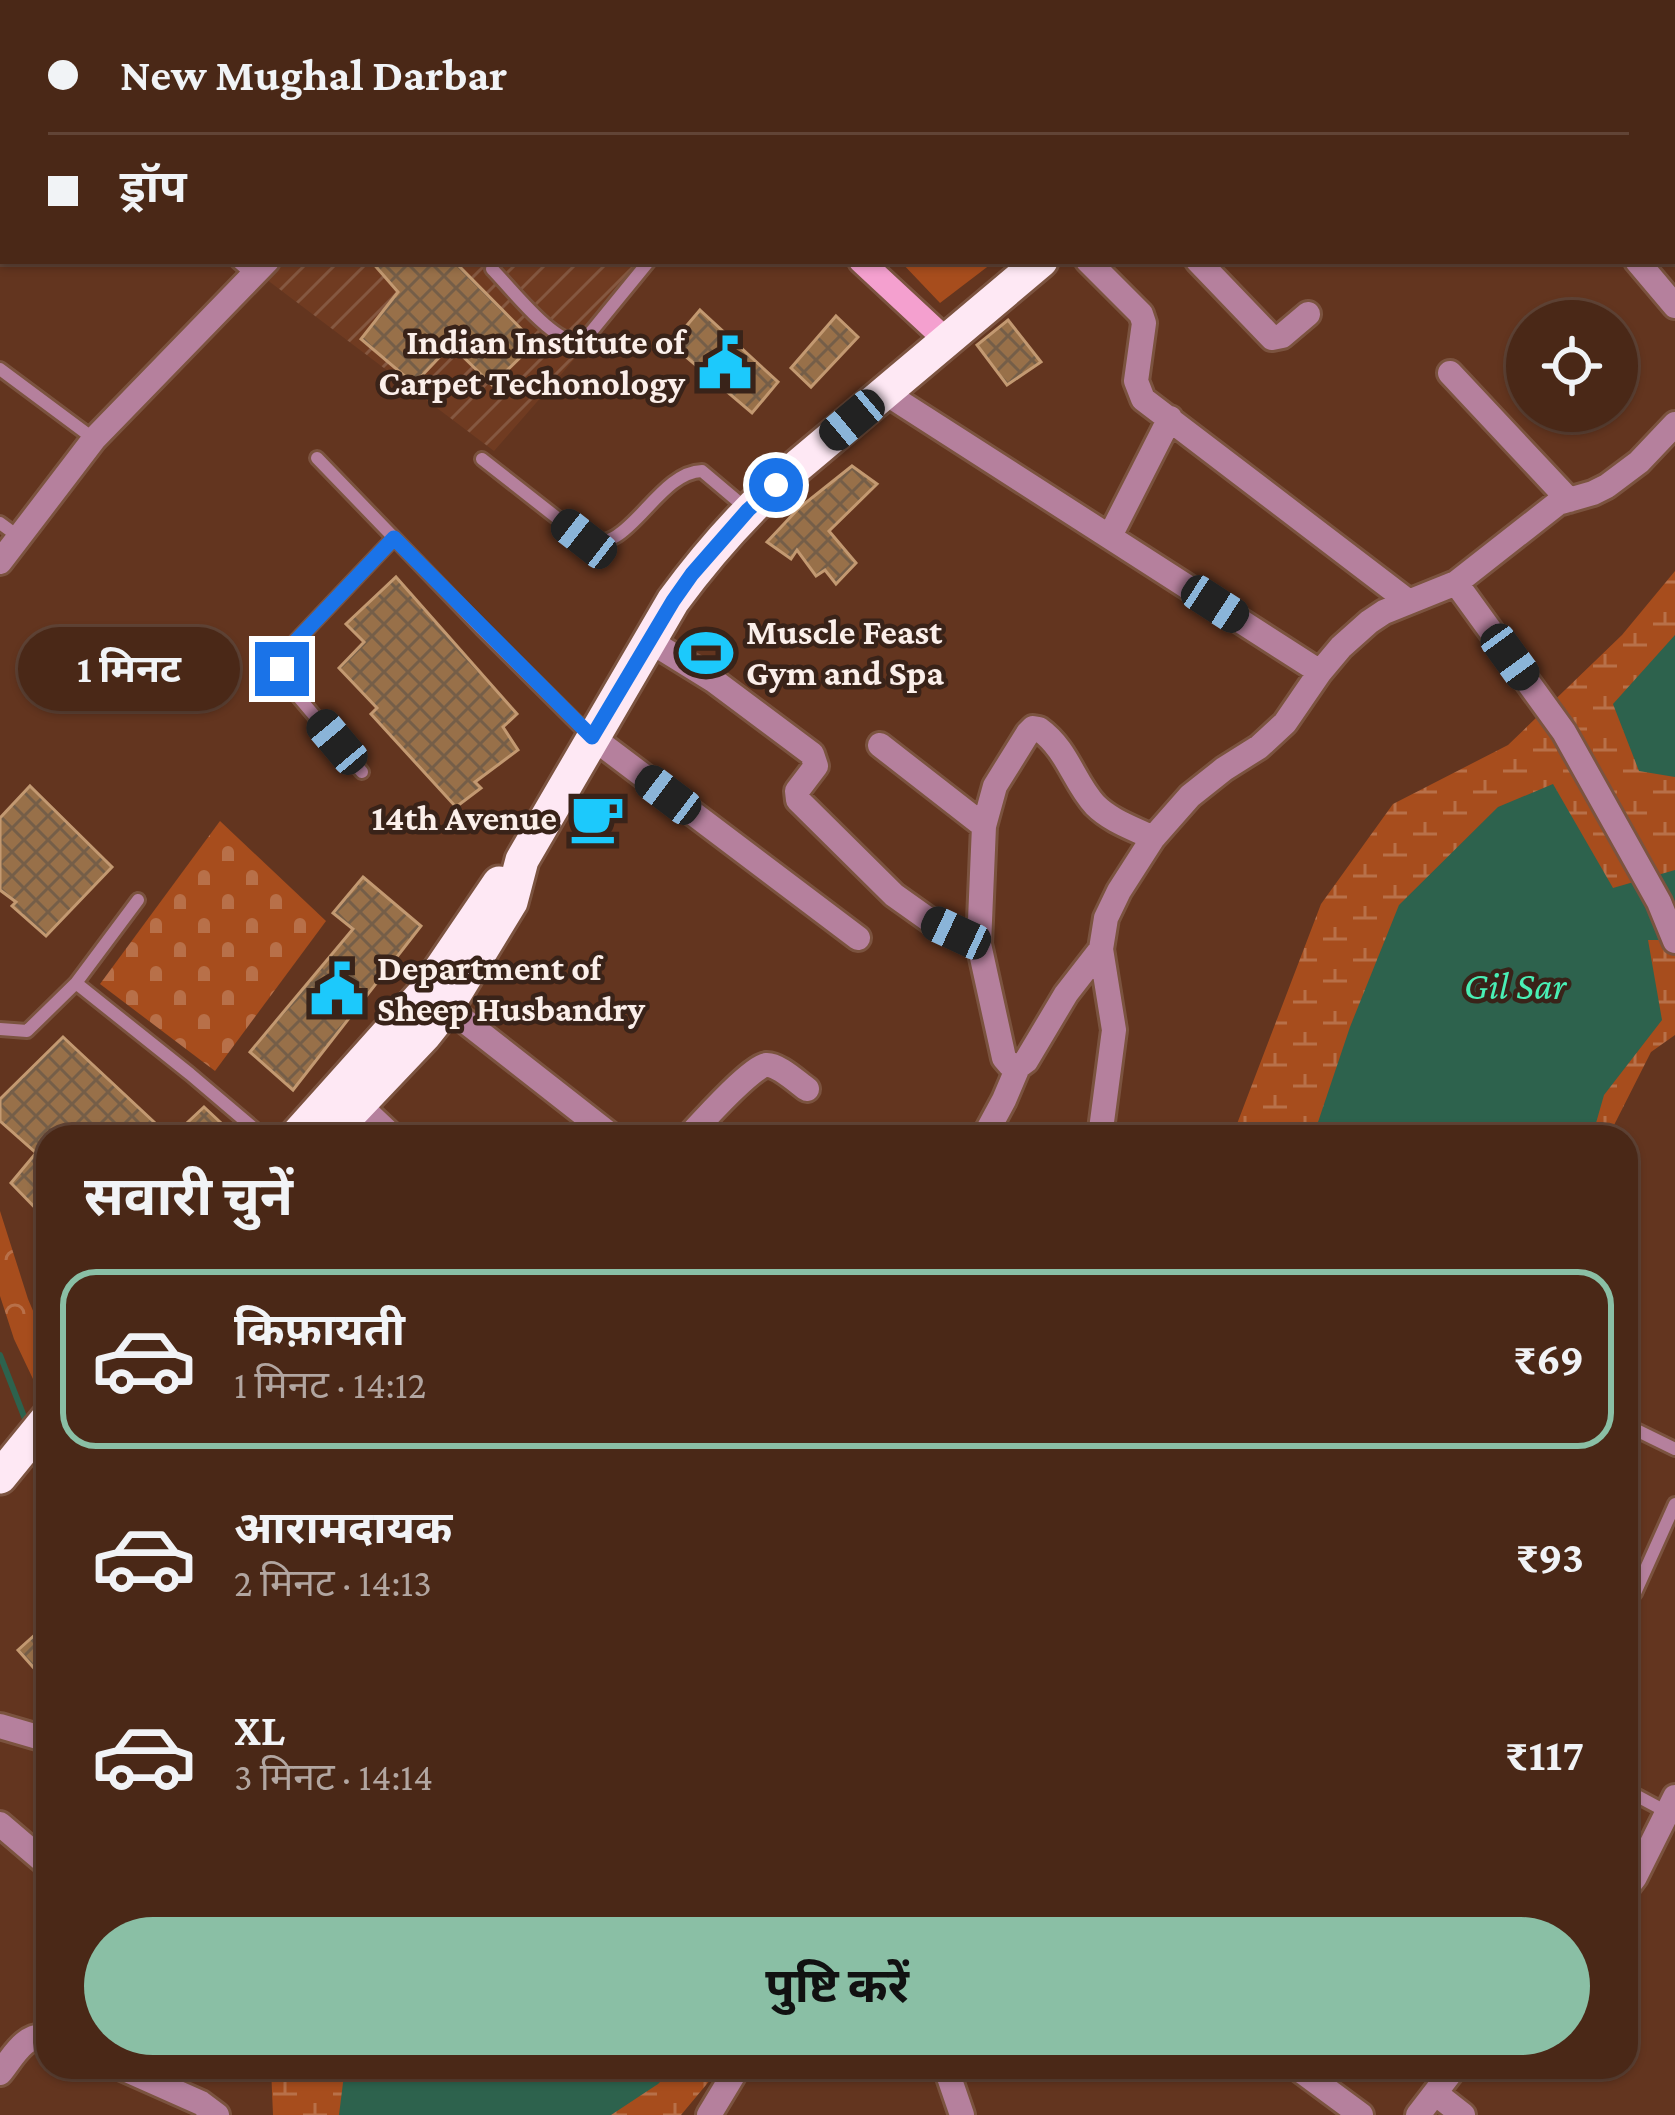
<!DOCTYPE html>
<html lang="hi">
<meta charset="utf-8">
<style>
:root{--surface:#4a2817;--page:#513020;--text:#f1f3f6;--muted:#b2a6a1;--line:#614436;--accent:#8abfa5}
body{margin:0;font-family:"Crimson Pro","Noto Sans Devanagari",serif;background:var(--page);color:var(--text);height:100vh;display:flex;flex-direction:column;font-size:45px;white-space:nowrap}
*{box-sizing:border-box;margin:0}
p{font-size:39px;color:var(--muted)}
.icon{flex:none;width:66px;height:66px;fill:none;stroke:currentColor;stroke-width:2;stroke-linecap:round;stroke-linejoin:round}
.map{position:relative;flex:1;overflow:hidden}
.drawer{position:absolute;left:36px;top:1125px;width:1602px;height:954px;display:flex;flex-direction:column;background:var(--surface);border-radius:36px;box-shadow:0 3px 9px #0004,0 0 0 3px var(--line)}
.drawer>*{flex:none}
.hud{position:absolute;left:0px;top:0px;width:1677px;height:264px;box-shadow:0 3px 9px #0004,0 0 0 3px var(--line);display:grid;align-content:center;height:264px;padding:0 48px;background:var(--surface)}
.tools{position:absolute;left:1506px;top:300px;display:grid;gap:24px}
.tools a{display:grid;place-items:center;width:132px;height:132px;border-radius:50%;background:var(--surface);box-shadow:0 3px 9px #0004,0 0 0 3px var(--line);font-size:60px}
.end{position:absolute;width:54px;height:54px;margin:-27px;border:15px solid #1a73e8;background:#fff;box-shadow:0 0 0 6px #fff}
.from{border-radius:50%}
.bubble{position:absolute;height:84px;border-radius:42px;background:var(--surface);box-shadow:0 3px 9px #0004,0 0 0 3px var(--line);font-size:39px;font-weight:700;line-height:84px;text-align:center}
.car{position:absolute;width:36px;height:72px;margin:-36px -18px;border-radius:15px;box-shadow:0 0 9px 3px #0007;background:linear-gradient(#222 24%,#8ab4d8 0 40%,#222 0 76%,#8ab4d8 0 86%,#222 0)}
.hud b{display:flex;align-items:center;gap:42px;height:114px;font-size:45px}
.hud b+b{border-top:3px solid var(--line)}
.hud i{width:30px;height:30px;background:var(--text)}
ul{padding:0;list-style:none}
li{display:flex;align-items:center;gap:36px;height:180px;margin:0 24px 18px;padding:0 24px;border:6px solid transparent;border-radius:36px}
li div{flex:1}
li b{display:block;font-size:45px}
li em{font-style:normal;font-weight:700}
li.selected{border-color:var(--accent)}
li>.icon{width:108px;height:108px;stroke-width:1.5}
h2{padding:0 48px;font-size:54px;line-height:144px}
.primary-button{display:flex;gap:24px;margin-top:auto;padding:24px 48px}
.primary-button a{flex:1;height:138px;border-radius:72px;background:var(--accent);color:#111;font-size:48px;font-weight:700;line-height:138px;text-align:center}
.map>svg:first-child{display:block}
</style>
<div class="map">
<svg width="1675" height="2115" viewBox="0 0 1675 2115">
<defs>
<pattern id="industrial-furrows" width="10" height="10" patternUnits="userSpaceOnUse" patternTransform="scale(3)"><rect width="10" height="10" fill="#703b21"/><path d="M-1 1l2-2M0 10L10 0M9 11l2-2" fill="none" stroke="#855841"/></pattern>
<pattern id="forest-crowns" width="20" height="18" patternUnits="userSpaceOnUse" patternTransform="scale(3)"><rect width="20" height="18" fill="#a74d1d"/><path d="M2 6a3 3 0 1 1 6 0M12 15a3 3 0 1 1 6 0" fill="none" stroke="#b87049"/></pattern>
<pattern id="wetland-marsh" width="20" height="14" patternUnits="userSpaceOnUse" patternTransform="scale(3)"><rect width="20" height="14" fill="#a74d1d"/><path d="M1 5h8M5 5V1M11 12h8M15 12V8" fill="none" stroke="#b87049"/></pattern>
<pattern id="cemetery-stones" width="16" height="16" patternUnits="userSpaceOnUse" patternTransform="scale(3)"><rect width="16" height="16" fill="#a74d1d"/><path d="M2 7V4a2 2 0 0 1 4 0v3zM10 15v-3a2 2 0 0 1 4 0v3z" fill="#b87049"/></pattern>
<pattern id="building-cross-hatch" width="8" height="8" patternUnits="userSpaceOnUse" patternTransform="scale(3)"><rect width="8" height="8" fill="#987049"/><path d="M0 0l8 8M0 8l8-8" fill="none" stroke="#755e48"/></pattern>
</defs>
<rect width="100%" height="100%" fill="#63351f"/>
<path fill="url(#industrial-furrows)" d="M161 0H875L872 3H159Z
M242 261H660L494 451Z"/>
<path fill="url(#forest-crowns)" d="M0 1211 28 1299 48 1346V1359L33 1379 14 1339 0 1296Z"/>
<path fill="url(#wetland-marsh)" d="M1675 571V1035L1651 1052 1608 1137H1232L1321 904 1393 804 1508 745 1622 635Z
M271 2067H721L681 2115H273Z"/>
<path fill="url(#cemetery-stones)" d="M220 821 326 921 215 1071 100 984Z"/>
<path fill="#a74d1d" d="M900 261H995L940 303Z"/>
<path fill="#2d624d" d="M1675 635V777L1639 771 1613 704Z
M1553 784 1613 888 1675 870V940H1648L1662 1020 1604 1095 1592 1137H1313L1350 1027 1399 905 1498 807Z
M345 2067H675L658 2084 611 2115H339Z"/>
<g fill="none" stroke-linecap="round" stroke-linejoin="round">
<path stroke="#2d624d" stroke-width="6" d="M0 1355 27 1424
M37 1447 48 1472"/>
</g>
<path fill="url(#building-cross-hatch)" stroke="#c39971" stroke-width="3" d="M371 261H454L535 343 492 385 451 345 414 384 361 339 398 292Z
M700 310 778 382 752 413 671 344Z
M836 316 858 337 811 387 791 368Z
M1008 320 1041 362 1007 385 977 345Z
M852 466 877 484 829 531 856 563 836 584 825 570 816 576 797 550 791 559 767 542 799 508Z
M396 577 517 714 503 727 518 750 475 782 481 788 456 807 371 714 377 708 339 668 364 642 346 624Z
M30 786 112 867 46 936 12 906 16 902 0 890V818Z
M363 877 421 926 293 1090 250 1052 353 929 333 913Z
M63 1037 170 1137H48V1221L11 1183 36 1153 0 1121V1099Z
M204 1107 236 1137H172Z
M48 1623V1684L18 1650Z"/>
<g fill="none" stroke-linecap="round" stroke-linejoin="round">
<defs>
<path id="service" d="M258 0 262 3
M1070 0 1072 3
M237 261 253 275
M492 269C508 285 551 340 573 340 581 340 585 336 591 332L649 261
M0 369 94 439
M317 458 481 628 591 737
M482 459 584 539C627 560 656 472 702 471L747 509
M0 523 19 537
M362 772 285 681 282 669 296 641 394 538
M76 983 138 900
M0 1029 27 1031 76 983 190 1074 264 1137
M1626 1347 1630 1338
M1626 1425 1675 1449
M1635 1593 1675 1504
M1626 1790 1667 1812"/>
<path id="minor" d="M524 3 527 0
M901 3 904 0
M1584 3V0
M1088 261 1141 314 1144 323 1136 381 1143 399 1409 602
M1198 261 1272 338 1282 336 1308 314
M1637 261 1675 306
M1450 373 1569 500
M884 392 1320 672
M1110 536 1170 418
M0 562 94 439 267 261
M1456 583 1564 732 1659 902 1675 941
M650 641 713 680 812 754 816 766 797 791 798 800 894 895 932 922 979 944
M592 737 858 938
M880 745 984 826
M1101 949 1066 994 1026 1061 1018 1067 1010 1065 1004 1058 979 944 984 826 995 786 1028 733 1033 728 1039 729C1068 750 1073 781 1095 805 1111 821 1133 828 1153 838
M447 1007 613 1137
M358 1104 393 1137
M688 1137C700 1124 752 1066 766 1065 778 1064 797 1082 807 1089
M984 1137 1004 1100 1018 1067
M1100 1137 1114 1030 1101 949 1106 918 1119 891 1153 838 1190 796 1224 769 1259 747 1285 723 1320 672 1341 647 1369 622 1384 612 1456 583 1558 503 1593 493 1607 486 1639 462 1675 424
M0 1726 48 1740
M0 1824 48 1865
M1626 1889 1635 1877 1675 1797
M120 2067 201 2103 217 2115
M950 2067 949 2077 962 2115
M1296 2067 1361 2115
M0 2073C13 2057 25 2032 48 2037
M1435 2093 1463 2115
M709 2115 738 2067
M1418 2115 1455 2067"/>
<path id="tertiary" d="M118 3 120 0
M0 166 3 162"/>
<path id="secondary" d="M572 0 575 3
M861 261 946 340"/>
<path id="trunk" d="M1372 3 1376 0
M1408 3 1411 0
M295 1137 425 992 499 883
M328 1137 424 1036 447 1007 511 902 522 860 673 601C703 560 738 520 775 485L1041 261
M0 1477 48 1418"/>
</defs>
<use href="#service" stroke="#7b533f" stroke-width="18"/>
<use href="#minor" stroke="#7b533f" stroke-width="30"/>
<use href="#tertiary" stroke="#7b533f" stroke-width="30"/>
<use href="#secondary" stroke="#7b533f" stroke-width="30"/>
<use href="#trunk" stroke="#7b533f" stroke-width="39"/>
<use href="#service" stroke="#b5809d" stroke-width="12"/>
<use href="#minor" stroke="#b5809d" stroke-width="24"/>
<use href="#tertiary" stroke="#b5809d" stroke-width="24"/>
<use href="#secondary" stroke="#f4a0cf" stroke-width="24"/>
<use href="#trunk" stroke="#fee8f4" stroke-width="33"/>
</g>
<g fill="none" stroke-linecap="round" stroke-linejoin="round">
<path stroke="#1a73e8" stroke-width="15" d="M282 669 296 641 394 538 592 737 673 601 692 574 748 510 776 485"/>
</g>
<defs>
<symbol id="civic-bare" viewBox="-9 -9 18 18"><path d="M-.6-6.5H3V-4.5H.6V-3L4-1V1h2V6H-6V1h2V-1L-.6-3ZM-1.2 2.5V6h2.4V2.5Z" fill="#1cc9fc" stroke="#392319" stroke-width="2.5" paint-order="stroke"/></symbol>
<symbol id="stadium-bare" viewBox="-9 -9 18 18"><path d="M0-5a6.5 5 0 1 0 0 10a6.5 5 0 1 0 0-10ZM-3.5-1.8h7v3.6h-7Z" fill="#1cc9fc" stroke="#392319" stroke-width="2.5" paint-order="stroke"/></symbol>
<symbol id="cafe-bare" viewBox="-9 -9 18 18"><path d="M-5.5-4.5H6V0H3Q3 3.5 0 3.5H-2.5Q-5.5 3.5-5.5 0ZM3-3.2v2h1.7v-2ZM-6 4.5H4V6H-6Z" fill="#1cc9fc" stroke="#392319" stroke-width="2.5" paint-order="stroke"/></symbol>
</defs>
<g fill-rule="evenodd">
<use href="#civic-bare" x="687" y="325" width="76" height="76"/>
<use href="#stadium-bare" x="668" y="615" width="76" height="76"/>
<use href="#cafe-bare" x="559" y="780" width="76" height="76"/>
<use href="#civic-bare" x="299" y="951" width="76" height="76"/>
</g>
<g text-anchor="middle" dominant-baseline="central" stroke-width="9" stroke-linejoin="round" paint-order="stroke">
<g font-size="36" font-weight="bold" fill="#fbefea" stroke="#392319" text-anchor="end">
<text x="685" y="342">Indian Institute of<tspan x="685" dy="41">Carpet Techonology</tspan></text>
<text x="746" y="632" text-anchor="start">Muscle Feast<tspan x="746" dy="41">Gym and Spa</tspan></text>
<text x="557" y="818">14th Avenue</text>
<text x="377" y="968" text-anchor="start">Department of<tspan x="377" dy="41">Sheep Husbandry</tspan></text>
</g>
<g font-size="39" font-style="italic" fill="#49efb5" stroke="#392319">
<text x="1515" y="985">Gil Sar</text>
</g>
</g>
</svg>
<div class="tools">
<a><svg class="icon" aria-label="locate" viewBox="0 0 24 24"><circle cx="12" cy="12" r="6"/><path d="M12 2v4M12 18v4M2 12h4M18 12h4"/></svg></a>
</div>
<i class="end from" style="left:776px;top:485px"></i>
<i class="end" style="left:282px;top:669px"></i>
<div class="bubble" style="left:18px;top:627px;width:222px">1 मिनट</div>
<i class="car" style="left:852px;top:420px;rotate:230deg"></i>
<i class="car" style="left:584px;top:539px;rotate:308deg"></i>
<i class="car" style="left:1215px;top:604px;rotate:123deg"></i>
<i class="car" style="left:1510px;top:657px;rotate:144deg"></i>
<i class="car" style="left:337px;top:742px;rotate:320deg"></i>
<i class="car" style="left:668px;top:795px;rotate:307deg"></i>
<i class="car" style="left:956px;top:933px;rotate:295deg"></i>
<div class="hud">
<b><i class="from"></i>New Mughal Darbar</b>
<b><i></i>ड्रॉप</b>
</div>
<section class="drawer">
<h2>सवारी चुनें</h2>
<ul>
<li class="selected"><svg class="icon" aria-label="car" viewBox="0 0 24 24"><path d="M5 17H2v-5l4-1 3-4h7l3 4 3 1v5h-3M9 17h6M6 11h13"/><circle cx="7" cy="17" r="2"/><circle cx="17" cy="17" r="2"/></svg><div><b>किफ़ायती</b><p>1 मिनट · 14:12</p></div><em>₹69</em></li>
<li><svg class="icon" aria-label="car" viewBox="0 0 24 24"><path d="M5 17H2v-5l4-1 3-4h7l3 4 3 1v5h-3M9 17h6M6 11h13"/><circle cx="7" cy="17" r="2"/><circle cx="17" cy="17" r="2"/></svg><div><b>आरामदायक</b><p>2 मिनट · 14:13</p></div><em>₹93</em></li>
<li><svg class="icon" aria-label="car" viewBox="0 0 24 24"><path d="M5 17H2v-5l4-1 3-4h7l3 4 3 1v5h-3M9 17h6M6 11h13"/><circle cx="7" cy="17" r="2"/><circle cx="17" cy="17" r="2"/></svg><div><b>XL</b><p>3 मिनट · 14:14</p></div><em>₹117</em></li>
</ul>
<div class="primary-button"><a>पुष्टि करें</a></div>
</section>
</div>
